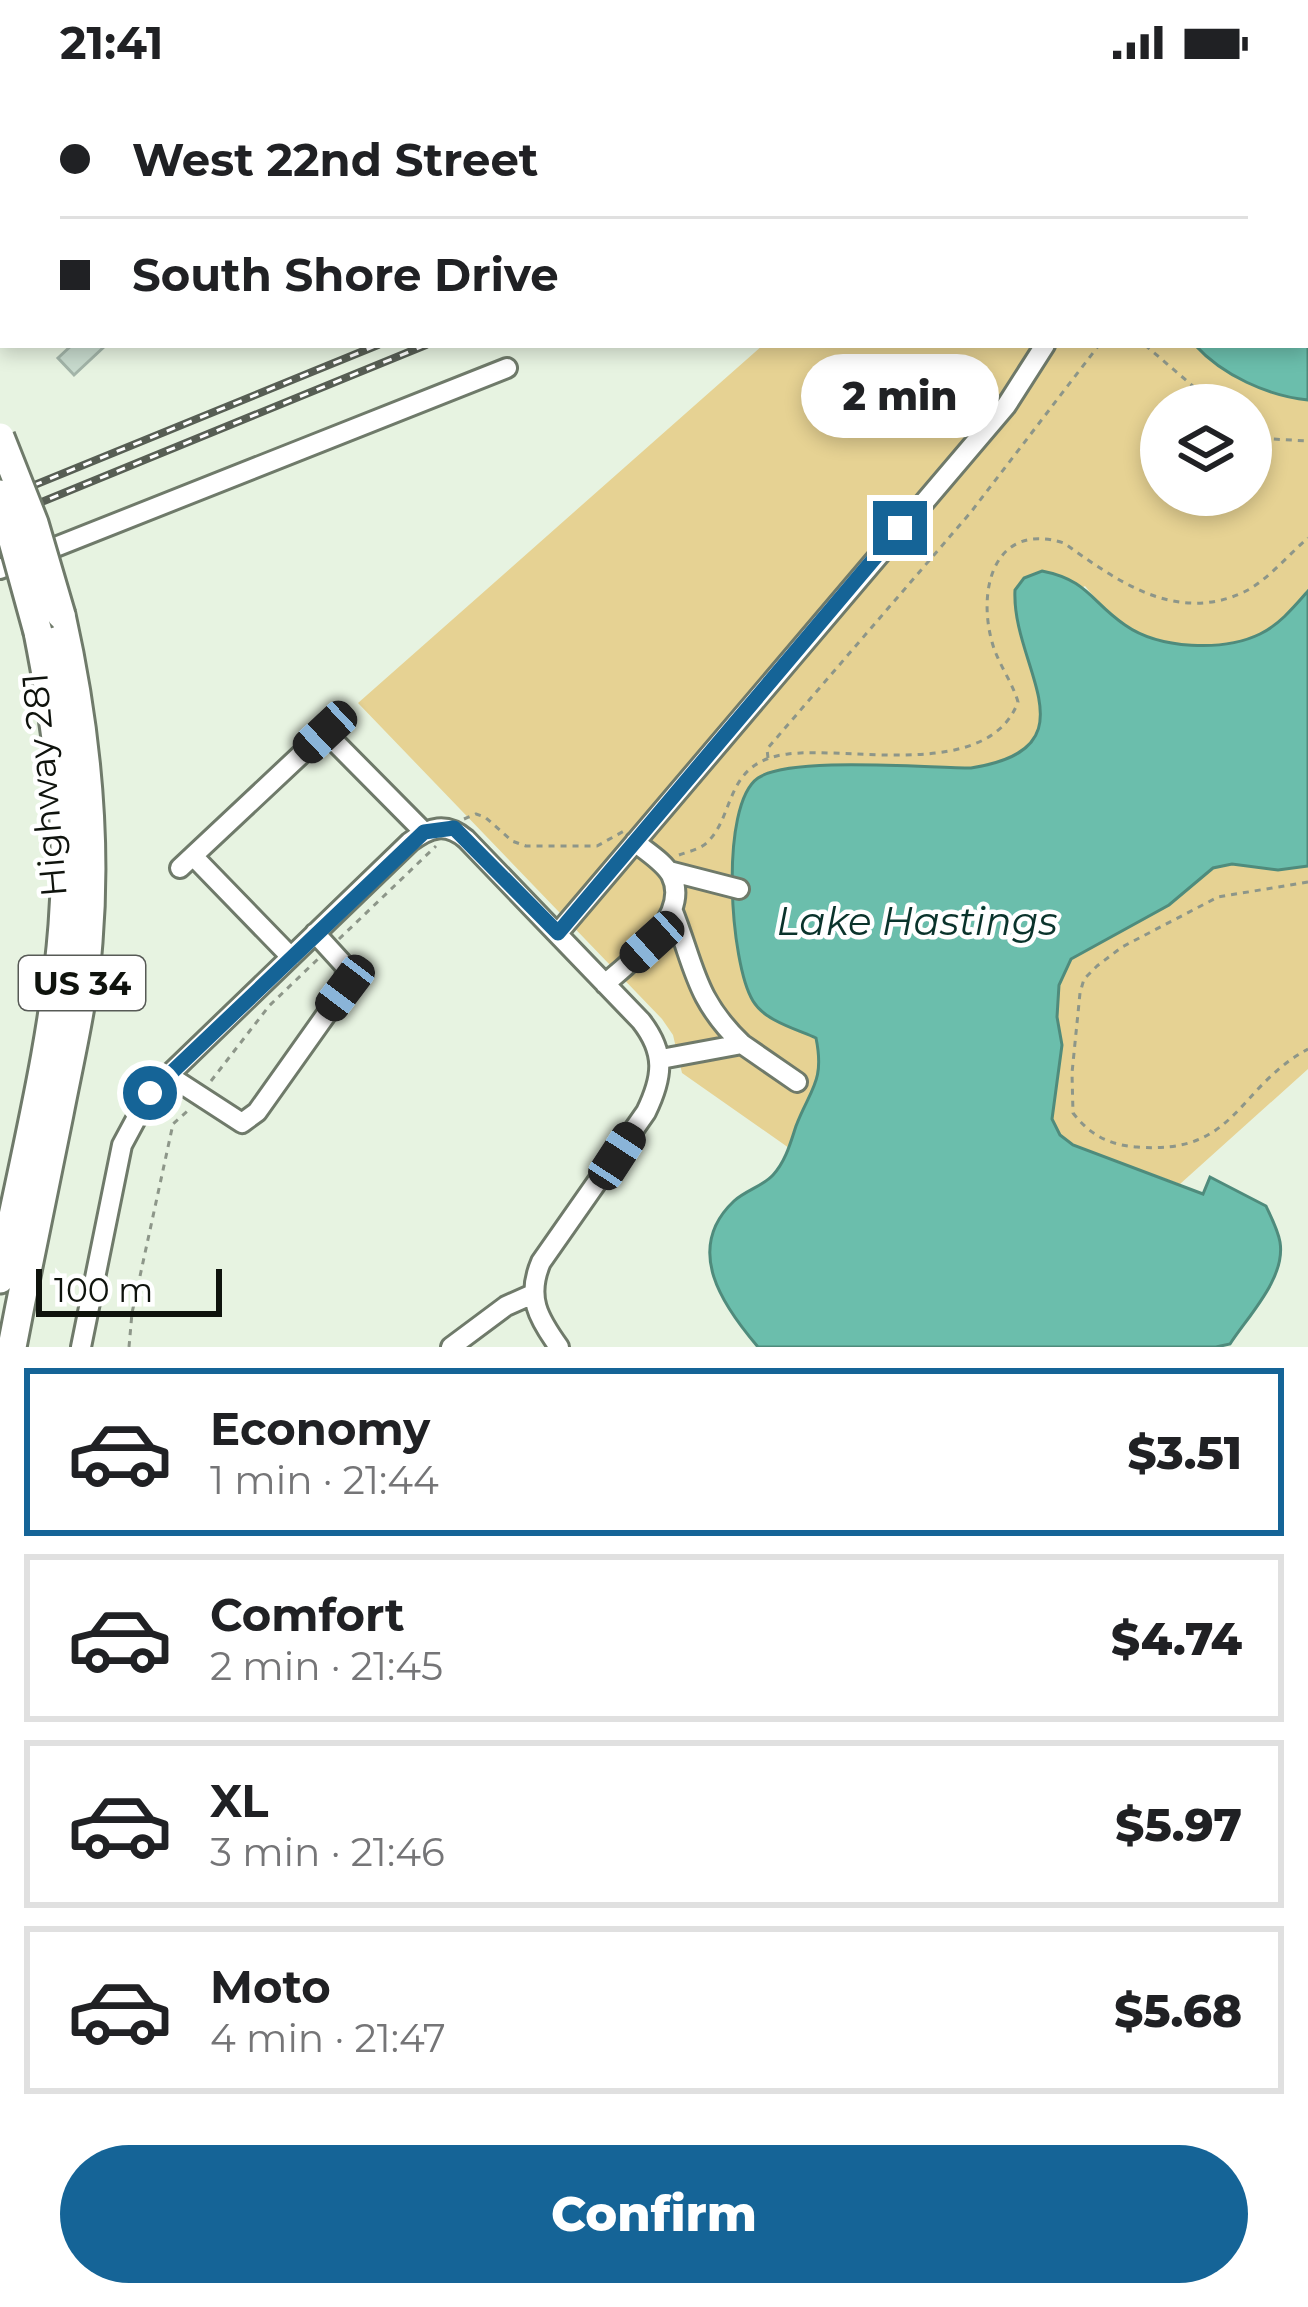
<!DOCTYPE html>
<meta charset="utf-8">
<style>
:root{--surface:#fff;--page:#f2f2f2;--text:#202124;--muted:#757577;--line:#e0e0e0;--accent:#156497}
body{margin:0;font-family:Montserrat,sans-serif;background:var(--page);color:var(--text);height:100vh;display:flex;flex-direction:column;font-size:45px;white-space:nowrap}
*{box-sizing:border-box;margin:0}
p{font-size:39px;color:var(--muted)}
.icon{flex:none;width:66px;height:66px;fill:none;stroke:currentColor;stroke-width:2;stroke-linecap:round;stroke-linejoin:round}
.map{position:relative;height:1263px;overflow:hidden}
.panel{display:flex;flex-direction:column;background:var(--surface);flex:1}
.panel>*{flex:none}
.banner{position:absolute;left:0px;top:0px;width:1308px;height:264px;box-shadow:0 6px 18px #0003;display:grid;align-content:center;height:264px;padding:0 60px;background:var(--surface)}
.fabs{position:absolute;left:1140px;top:300px;display:grid;gap:24px}
.fabs a{display:grid;place-items:center;width:132px;height:132px;border-radius:50%;background:var(--surface);box-shadow:0 6px 18px #0003;font-size:60px}
.scale{position:absolute;left:36px;bottom:30px;width:186px;box-sizing:border-box;padding-left:12px;border:6px solid #0f130d;border-top:0;font-size:33px;line-height:42px;white-space:nowrap;color:#0f130d;-webkit-text-stroke:9px #fff;paint-order:stroke}
.end{position:absolute;width:54px;height:54px;margin:-27px;border:15px solid #156497;background:#fff;box-shadow:0 0 0 6px #fff}
.from{border-radius:50%}
.bubble{position:absolute;height:84px;border-radius:42px;background:var(--surface);box-shadow:0 6px 18px #0003;font-size:39px;font-weight:800;line-height:84px;text-align:center}
.car{position:absolute;width:36px;height:72px;margin:-36px -18px;border-radius:15px;box-shadow:0 0 9px 3px #0007;background:linear-gradient(#222 24%,#8ab4d8 0 40%,#222 0 76%,#8ab4d8 0 86%,#222 0)}
.banner b{display:flex;align-items:center;gap:42px;height:114px;font-size:45px}
.banner b+b{border-top:3px solid var(--line)}
.banner i{width:30px;height:30px;background:var(--text)}
ul{padding:21px 0 0;list-style:none}
li{display:flex;align-items:center;gap:36px;height:168px;margin:0 24px 18px;padding:0 36px;border:6px solid var(--line);border-radius:0px}
li div{flex:1}
li b{display:block;font-size:45px}
li em{font-style:normal;font-weight:800}
li.on{border-color:var(--accent)}
li>.icon{width:108px;height:108px;stroke-width:1.5}
.cta{display:flex;gap:24px;margin-top:auto;padding:24px 60px}
.cta a{flex:1;height:138px;border-radius:72px;background:var(--accent);color:#fff;font-size:48px;font-weight:800;line-height:138px;text-align:center}
.status{display:flex;justify-content:space-between;align-items:center;height:84px;padding:0 60px;background:var(--surface);direction:ltr}
.status svg{height:33px;fill:currentColor}
.map>svg:first-child{display:block}
</style>
<div class="status"><b>21:41</b><svg viewBox="0 0 49 12"><path d="M0 12V9h3v3zM5 12V6h3v6zM10 12V3h3v9zM15 12V0h3v12zM26 1h20v11H26zM47 4h2v5h-2z"/></svg></div>
<div class="map">
<svg width="1308" height="1263" viewBox="0 0 1308 1263">
<rect width="100%" height="100%" fill="#e7f3e1"/>
<path fill="#e6d293" fill-rule="evenodd" d="M1205 0H1308V507C1295 521 1282 536 1266 547 1232 569 1170 563 1135 547 1114 537 1099 519 1085 502L1019 547C1040 617 1070 669 971 684L791 685 759 693 737 733 734 831 816 954 821 986 815 1008 789 1064 682 989 673 951 662 935 358 619 763 261H1305V3H1199ZM1161 321H1251V411H1161Z
M1232 780 1278 786 1308 782V985L1180 1100 1073 1061 1060 1051 1052 1035 1062 961 1057 933 1059 901 1071 875 1169 821 1213 784Z"/>
<path fill="#6bbeac" stroke="#4f8b7c" stroke-width="3" d="M1290 0H1308V316C1268 312 1222 291 1195 261H1305V3H1287Z
M1042 487C1088 496 1091 518 1125 541 1159 565 1223 568 1260 550 1279 541 1294 523 1308 507V782L1278 786 1232 780 1213 784 1169 821 1071 875 1059 901 1057 933 1062 961 1052 1035 1060 1051 1073 1061 1203 1110 1210 1093 1266 1122C1271 1133 1278 1146 1280 1158 1286 1194 1248 1232 1230 1260L1216 1263H758C723 1222 683 1165 734 1117 746 1106 763 1102 773 1091 786 1077 791 1057 796 1042 810 1005 825 998 816 954 796 945 765 937 753 917 730 880 719 721 758 694 790 672 926 684 971 684 1098 664 1011 583 1015 506L1024 494Z"/>
<path fill="#c8dbce" stroke="#a3b5a9" stroke-width="3" d="M72 261H106L74 291 58 274Z"/>
<g fill="none" stroke-linecap="round" stroke-linejoin="round">
<defs>
<path id="minor" d="M164 3 167 0
M1244 3 1248 0
M0 122H3
M0 485 507 284
M193 772 291 873
M180 784 325 648 424 748
M669 787 739 805
M672 825C695 882 694 914 742 960
M558 849 1006 322 1045 261
M605 900C631 877 692 832 671 791 664 778 647 768 635 758
M661 975 742 960 797 998
M168 991 242 1039 257 1028 345 904 346 883 315 849
M81 1263 122 1061 150 1009 410 758C430 743 446 738 466 755L641 937C666 969 663 993 646 1028L541 1178C526 1213 538 1234 559 1263
M451 1263 506 1222 533 1210"/>
<path id="highway" d="M0 1195C23 1078 54 960 63 841 71 743 57 644 38 548
M12 1263C27 1185 43 1107 59 1030 70 973 84 915 88 858 97 748 85 639 61 531"/>
</defs>
<use href="#minor" stroke="#6f7a6a" stroke-width="24"/>
<use href="#highway" stroke="#6f7a6a" stroke-width="33"/>
<path stroke="#8d9689" stroke-width="3" stroke-dasharray="6 6" stroke-linecap="butt" d="M1145 261 1215 321
M1251 348 1272 355 1308 357
M768 674 767 665 971 428 1099 261
M464 735 476 730 485 733 512 757 526 762H597L624 747
M679 771C687 768 697 766 704 761 737 735 721 678 788 670 852 662 988 697 1018 618 1012 597 998 580 992 558 977 504 995 437 1064 459 1117 497 1176 540 1244 508 1267 497 1288 471 1308 454
M1308 798 1218 813 1122 863 1097 882 1084 895 1080 909 1072 989 1073 1029C1090 1051 1109 1061 1137 1063 1237 1071 1235 1005 1308 965
M339 855 436 762
M211 997 269 922 319 874
M129 1263 132 1229 173 1040 191 1024"/>
<use href="#minor" stroke="#fff" stroke-width="18"/>
<use href="#highway" stroke="#fff" stroke-width="27"/>
<defs>
<path id="rail" d="M1018 3 1026 0
M1056 3 1063 0
M0 415 378 261
M0 435 426 261"/>
</defs>
<use href="#rail" stroke="#575e54" stroke-width="8"/>
<use href="#rail" stroke="#fff" stroke-width="3" stroke-dasharray="9" stroke-linecap="butt"/>
<defs>
<path id="highway-bridge" d="M0 353 34 439 61 531
M0 410 38 548"/>
</defs>
<use href="#highway-bridge" stroke="#6f7a6a" stroke-width="33" stroke-linecap="butt"/>
<use href="#highway-bridge" stroke="#fff" stroke-width="27"/>
</g>
<g fill="none" stroke-linecap="round" stroke-linejoin="round">
<path stroke="#156497" stroke-width="15" d="M150 1009 424 748 454 744 558 849 900 444"/>
</g>
<g text-anchor="middle" dominant-baseline="central" stroke-width="9" stroke-linejoin="round" paint-order="stroke">
<rect fill="#fff" stroke="#575a56" stroke-width="3" x="19" y="872" width="126" height="54" rx="9"/>
<g font-size="33" font-weight="bold" fill="#0f130d">
<text x="82" y="899">US 34</text>
</g>
<g font-size="36" fill="#0f130d" stroke="#fff">
<text transform="translate(44 701) rotate(-95)">Highway 281</text>
</g>
<g font-size="39" font-style="italic" fill="#0a332b" stroke="#fff">
<text x="917" y="837">Lake Hastings</text>
</g>
</g>
</svg>
<div class="fabs">
<a><svg class="icon" aria-label="layers" viewBox="0 0 24 24"><path d="M12 4l9 5-9 5-9-5zM3 14l9 5 9-5"/></svg></a>
</div>
<div class="scale">100 m</div>
<i class="end from" style="left:150px;top:1009px"></i>
<i class="end" style="left:900px;top:444px"></i>
<div class="bubble" style="left:801px;top:270px;width:198px">2 min</div>
<i class="car" style="left:325px;top:648px;rotate:227deg"></i>
<i class="car" style="left:652px;top:858px;rotate:228deg"></i>
<i class="car" style="left:345px;top:904px;rotate:217deg"></i>
<i class="car" style="left:617px;top:1072px;rotate:33deg"></i>
<div class="banner">
<b><i class="from"></i>West 22nd Street</b>
<b><i></i>South Shore Drive</b>
</div>
</div>
<section class="panel">
<ul>
<li class="on"><svg class="icon" aria-label="car" viewBox="0 0 24 24"><path d="M5 17H2v-5l4-1 3-4h7l3 4 3 1v5h-3M9 17h6M6 11h13"/><circle cx="7" cy="17" r="2"/><circle cx="17" cy="17" r="2"/></svg><div><b>Economy</b><p>1 min · 21:44</p></div><em>$3.51</em></li>
<li><svg class="icon" aria-label="car" viewBox="0 0 24 24"><path d="M5 17H2v-5l4-1 3-4h7l3 4 3 1v5h-3M9 17h6M6 11h13"/><circle cx="7" cy="17" r="2"/><circle cx="17" cy="17" r="2"/></svg><div><b>Comfort</b><p>2 min · 21:45</p></div><em>$4.74</em></li>
<li><svg class="icon" aria-label="car" viewBox="0 0 24 24"><path d="M5 17H2v-5l4-1 3-4h7l3 4 3 1v5h-3M9 17h6M6 11h13"/><circle cx="7" cy="17" r="2"/><circle cx="17" cy="17" r="2"/></svg><div><b>XL</b><p>3 min · 21:46</p></div><em>$5.97</em></li>
<li><svg class="icon" aria-label="car" viewBox="0 0 24 24"><path d="M5 17H2v-5l4-1 3-4h7l3 4 3 1v5h-3M9 17h6M6 11h13"/><circle cx="7" cy="17" r="2"/><circle cx="17" cy="17" r="2"/></svg><div><b>Moto</b><p>4 min · 21:47</p></div><em>$5.68</em></li>
</ul>
<div class="cta"><a>Confirm</a></div>
</section>
